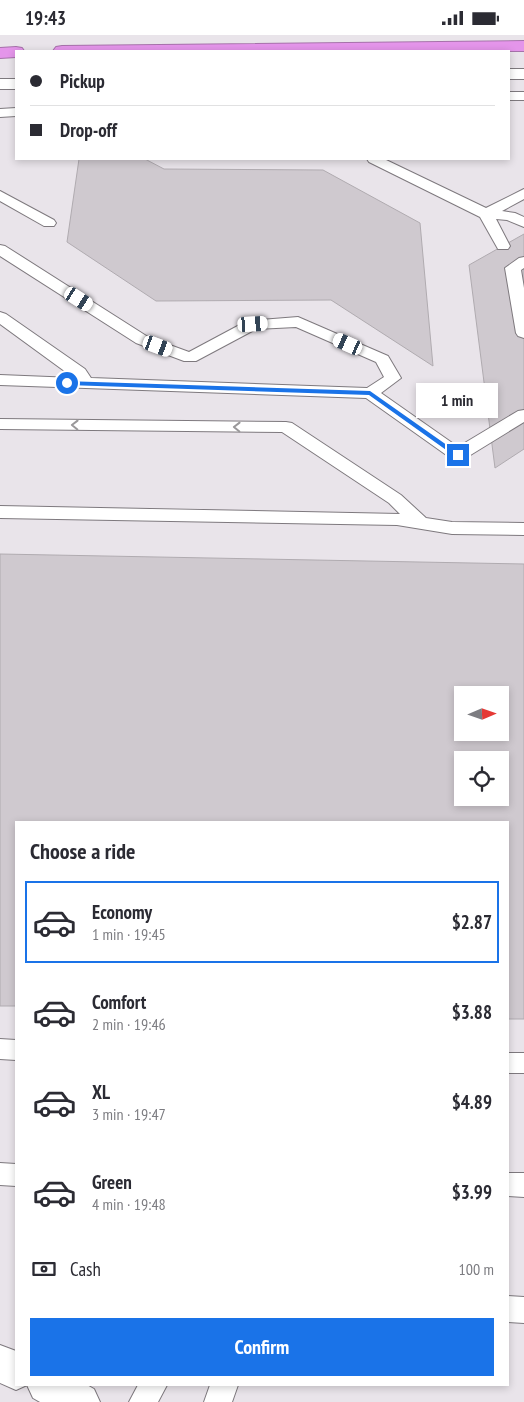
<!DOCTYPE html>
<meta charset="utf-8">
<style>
:root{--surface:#fff;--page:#f2f2f3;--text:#2b2b33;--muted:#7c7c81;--line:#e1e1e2;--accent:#1a73e8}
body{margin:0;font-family:"PT Sans Narrow",sans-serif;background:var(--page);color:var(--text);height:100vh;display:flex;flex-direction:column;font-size:19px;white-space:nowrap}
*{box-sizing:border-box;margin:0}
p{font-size:16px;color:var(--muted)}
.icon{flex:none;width:28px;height:28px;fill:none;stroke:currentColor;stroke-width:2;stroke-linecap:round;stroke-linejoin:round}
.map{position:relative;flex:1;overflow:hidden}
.details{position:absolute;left:15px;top:786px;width:494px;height:565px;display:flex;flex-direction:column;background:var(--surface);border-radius:0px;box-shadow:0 2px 8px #0003}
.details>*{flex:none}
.top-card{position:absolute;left:15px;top:15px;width:495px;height:110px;border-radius:0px;box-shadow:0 2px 8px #0003;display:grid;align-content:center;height:110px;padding:0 15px;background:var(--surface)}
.needle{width:32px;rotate:88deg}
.tools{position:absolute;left:454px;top:651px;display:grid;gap:10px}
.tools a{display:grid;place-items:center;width:55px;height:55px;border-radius:0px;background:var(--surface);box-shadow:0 2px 8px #0003;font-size:25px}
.end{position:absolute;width:22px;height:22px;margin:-11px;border:6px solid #1a73e8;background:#fff;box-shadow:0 0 0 2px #fff}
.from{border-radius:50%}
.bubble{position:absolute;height:35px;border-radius:0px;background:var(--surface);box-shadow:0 2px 8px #0003;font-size:16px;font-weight:700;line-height:35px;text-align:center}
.car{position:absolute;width:15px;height:30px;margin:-15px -8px;border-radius:6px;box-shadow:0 0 4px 1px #0007;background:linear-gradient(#fff 24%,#345 0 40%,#fff 0 76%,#345 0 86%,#fff 0)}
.top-card b{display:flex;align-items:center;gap:18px;height:48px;font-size:19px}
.top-card b+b{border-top:1px solid var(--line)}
.top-card i{width:12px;height:12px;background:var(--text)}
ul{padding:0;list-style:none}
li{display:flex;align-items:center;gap:15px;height:82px;margin:0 10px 8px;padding:0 5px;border:2px solid transparent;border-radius:0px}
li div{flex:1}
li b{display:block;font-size:19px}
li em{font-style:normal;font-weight:700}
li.current{border-color:var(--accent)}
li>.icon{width:45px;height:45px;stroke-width:1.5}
h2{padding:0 15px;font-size:22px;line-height:60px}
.pay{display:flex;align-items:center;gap:12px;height:55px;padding:0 15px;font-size:19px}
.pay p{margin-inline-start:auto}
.button{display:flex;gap:10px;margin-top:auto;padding:10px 15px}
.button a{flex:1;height:58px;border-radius:0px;background:var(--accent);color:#fff;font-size:20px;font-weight:700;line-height:58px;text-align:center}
.status{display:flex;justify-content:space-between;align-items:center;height:35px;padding:0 25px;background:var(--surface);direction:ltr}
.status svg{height:14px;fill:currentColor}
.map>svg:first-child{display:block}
</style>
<div class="status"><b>19:43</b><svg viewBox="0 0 49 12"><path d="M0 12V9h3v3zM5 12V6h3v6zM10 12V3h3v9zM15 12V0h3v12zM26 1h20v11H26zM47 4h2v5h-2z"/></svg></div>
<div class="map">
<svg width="524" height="1367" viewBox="0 0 524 1367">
<rect width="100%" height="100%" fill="#e9e4ea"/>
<path fill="#cfc9cf" stroke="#b0abb0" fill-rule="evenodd" d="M79 124H145L164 134 323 135 420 188 433 331 331 265 156 266 67 207Z
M524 199V414L495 433 469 230Z
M0 519 524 529V984H508V788H16V971H0ZM462 660H500V698H462ZM462 725H500V762H462Z"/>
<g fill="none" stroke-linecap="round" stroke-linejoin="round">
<defs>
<path id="service" d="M509 57H524V65H509Z
M16 73V81L0 82V74Z
M367 124H384L486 173 524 154V164L502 176 515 178 524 182V192L507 185 496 184 510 211 508 214H498L480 182 369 127Z
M0 156 54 185 56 188 54 191H44L0 166Z
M0 210 5 211 148 302 189 317 247 286 298 282 388 321 401 343 381 358 458 412 518 376 524 375V387L464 424 458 425 452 424 366 363 0 350V340L74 343 0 289V277L6 279 85 334 91 343 367 353 384 342 376 327 296 292 256 294 196 326H184L136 308 0 221Z
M524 222V233L521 235 524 253V303L518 301 516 298 505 233 519 223Z
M0 384 286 387 292 388 401 460 426 483 452 487 524 488V500L452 499 397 490 0 483V471L400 479 389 468 282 397 0 394Z
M0 1004 16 1005V1025L0 1024Z
M508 1018H524V1038H508Z
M0 1128 16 1129V1151L0 1150Z
M508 1138H524V1162L508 1161Z
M508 1261 524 1262V1288L508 1287Z
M138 1350H167L158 1367H129Z
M210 1350H238L232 1367H204Z"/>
<path id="tertiary" d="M0 1310 16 1316V1350H27L16 1355 0 1348Z
M27 1350H87L94 1354 100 1367H40L33 1363Z"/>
<path id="secondary" d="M509 34H524V44H509Z
M0 44H16V54H0Z"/>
<path id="motorway" d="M524 6V16H53L56 12 62 11Z
M16 12 22 13 24 16H16V22L0 23V13Z"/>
</defs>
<use href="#service" stroke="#7e797e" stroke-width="2"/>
<use href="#tertiary" stroke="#7e797e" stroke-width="2"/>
<use href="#secondary" stroke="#7e797e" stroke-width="2"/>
<use href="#motorway" stroke="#a672aa" stroke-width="2"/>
<use href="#service" fill="#fff" fill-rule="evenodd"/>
<use href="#tertiary" fill="#fff" fill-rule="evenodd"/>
<use href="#secondary" fill="#fff" fill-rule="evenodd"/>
<use href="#motorway" fill="#e495ea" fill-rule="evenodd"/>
</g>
<defs><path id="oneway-chevron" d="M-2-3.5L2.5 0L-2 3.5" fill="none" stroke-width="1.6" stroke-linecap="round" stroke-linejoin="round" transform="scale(1.25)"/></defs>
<g stroke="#9a989a">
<use href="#oneway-chevron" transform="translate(75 390) rotate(-179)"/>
<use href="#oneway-chevron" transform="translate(237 392) rotate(-179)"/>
</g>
<path fill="#1a73e8" d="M64 346 370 356 461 420 456 422 369 360 67 350 63 348Z"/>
</svg>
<div class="tools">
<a><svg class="needle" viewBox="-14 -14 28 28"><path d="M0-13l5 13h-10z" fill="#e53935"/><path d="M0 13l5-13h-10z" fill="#7c7c81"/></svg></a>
<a><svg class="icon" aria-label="locate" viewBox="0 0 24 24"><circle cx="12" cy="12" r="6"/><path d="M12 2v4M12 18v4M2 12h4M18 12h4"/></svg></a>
</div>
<i class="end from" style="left:67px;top:348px"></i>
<i class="end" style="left:458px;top:420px"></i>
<div class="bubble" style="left:416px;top:348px;width:82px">1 min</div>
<i class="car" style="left:79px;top:264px;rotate:122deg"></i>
<i class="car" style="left:253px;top:289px;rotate:87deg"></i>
<i class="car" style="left:348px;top:309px;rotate:294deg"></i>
<i class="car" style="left:158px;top:311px;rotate:110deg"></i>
<div class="top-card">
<b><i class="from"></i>Pickup</b>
<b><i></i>Drop-off</b>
</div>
<section class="details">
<h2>Choose a ride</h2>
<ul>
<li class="current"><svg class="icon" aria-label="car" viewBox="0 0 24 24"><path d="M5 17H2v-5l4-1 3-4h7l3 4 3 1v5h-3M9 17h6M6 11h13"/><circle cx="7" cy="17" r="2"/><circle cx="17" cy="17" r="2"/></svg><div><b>Economy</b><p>1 min · 19:45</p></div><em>$2.87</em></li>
<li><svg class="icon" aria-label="car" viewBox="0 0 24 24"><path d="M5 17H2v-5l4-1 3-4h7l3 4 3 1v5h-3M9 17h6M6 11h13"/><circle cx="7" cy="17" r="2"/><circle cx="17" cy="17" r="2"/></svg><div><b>Comfort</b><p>2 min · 19:46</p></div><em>$3.88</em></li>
<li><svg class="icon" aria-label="car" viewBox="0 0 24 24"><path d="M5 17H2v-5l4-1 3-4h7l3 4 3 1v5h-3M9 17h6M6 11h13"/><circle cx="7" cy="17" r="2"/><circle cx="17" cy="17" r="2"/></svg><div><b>XL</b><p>3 min · 19:47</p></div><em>$4.89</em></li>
<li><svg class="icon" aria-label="car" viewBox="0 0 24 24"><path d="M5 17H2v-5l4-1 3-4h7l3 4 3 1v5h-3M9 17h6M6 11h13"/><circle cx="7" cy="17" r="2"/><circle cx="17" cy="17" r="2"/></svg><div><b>Green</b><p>4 min · 19:48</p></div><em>$3.99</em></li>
</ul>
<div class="pay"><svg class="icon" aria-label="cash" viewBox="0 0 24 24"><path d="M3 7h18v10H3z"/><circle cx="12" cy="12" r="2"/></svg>Cash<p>100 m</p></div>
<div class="button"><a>Confirm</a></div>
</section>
</div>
